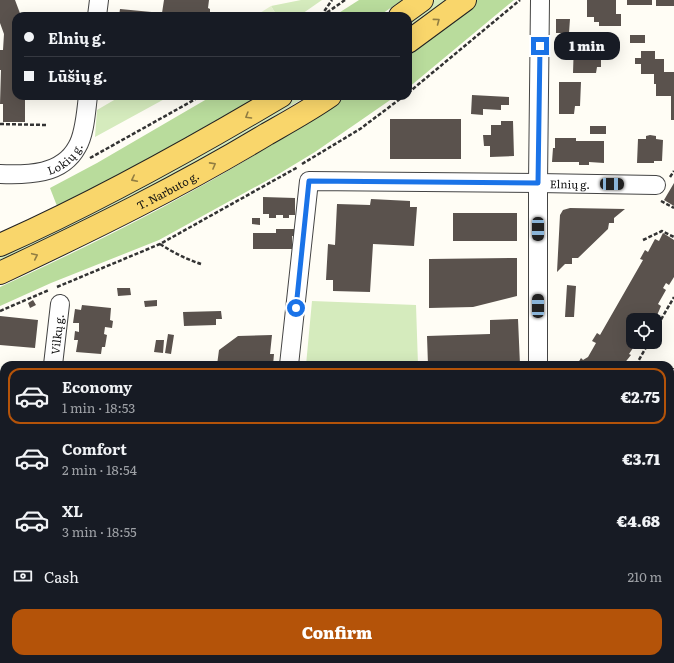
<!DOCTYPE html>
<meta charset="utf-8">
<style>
:root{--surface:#171b24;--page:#242831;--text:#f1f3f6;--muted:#9ea1a6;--line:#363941;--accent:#b45309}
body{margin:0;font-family:Literata,serif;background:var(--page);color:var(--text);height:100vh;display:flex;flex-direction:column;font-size:15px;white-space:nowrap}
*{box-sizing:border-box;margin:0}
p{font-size:13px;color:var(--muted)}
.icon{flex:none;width:22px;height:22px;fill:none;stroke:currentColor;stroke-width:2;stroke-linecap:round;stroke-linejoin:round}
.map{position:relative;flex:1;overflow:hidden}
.sheet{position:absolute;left:0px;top:361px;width:674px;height:302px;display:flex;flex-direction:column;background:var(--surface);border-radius:12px 12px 0 0;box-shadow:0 4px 16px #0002}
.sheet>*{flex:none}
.banner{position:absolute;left:12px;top:12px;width:400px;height:88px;border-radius:12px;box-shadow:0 4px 16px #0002;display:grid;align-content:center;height:88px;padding:0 12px;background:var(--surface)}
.buttons{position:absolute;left:626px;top:313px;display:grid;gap:8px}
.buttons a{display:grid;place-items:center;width:36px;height:36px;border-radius:8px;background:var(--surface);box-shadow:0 4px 16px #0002;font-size:20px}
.end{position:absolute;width:18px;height:18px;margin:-9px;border:5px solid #1a73e8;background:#fff;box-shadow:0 0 0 2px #fff}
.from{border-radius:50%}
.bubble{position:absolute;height:28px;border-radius:12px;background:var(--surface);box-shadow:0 4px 16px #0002;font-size:13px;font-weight:800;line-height:28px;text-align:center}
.car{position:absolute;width:12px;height:24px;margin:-12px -6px;border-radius:5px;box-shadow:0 0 3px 1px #0007;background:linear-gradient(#222 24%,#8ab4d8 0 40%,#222 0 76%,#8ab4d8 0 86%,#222 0)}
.banner b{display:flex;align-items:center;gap:14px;height:38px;font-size:15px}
.banner b+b{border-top:1px solid var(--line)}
.banner i{width:10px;height:10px;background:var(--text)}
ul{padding:7px 0 0;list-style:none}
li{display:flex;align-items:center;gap:12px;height:56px;margin:0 8px 6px;padding:0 4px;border:2px solid transparent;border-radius:12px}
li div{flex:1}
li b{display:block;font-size:15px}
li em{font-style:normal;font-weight:800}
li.selected{border-color:var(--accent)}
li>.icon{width:36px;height:36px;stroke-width:1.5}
.pay{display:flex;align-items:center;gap:10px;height:44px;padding:0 12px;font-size:15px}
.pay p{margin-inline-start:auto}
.primary-button{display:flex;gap:8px;margin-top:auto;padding:8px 12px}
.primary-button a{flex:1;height:46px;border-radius:12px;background:var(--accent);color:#fff;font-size:16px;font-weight:800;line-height:46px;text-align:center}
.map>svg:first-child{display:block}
</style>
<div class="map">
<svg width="674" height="663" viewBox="0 0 674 663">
<rect width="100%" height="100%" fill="#fffdf5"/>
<path fill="#d5ebbd" d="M301 0H322L299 16H277L271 6Z
M435 0H446L408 27V19Z
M121 96H170L95 137 97 110Z
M295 96H307L197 164 0 262V255L221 141Z
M312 301 416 305 418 365H306Z"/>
<path fill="#b9dc9c" d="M359 0H402L379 16H334Z
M477 0H514L408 88V52Z
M212 96H259L106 183 57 206 50 188 97 163Z
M345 96H396L315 152 277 175 159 240 51 283 0 306V287C118 233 239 171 345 96Z"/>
<path fill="#e6f2cf" d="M271 6 277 16H255Z"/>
<path fill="#5a524d" d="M0 0H15L21 16H16V96H25V122H3V104H0L1 70H0V50H3L4 34 0 23Z
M164 0H209L208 8 210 9V16H119L120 9 162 13Z
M587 0H616V14H621V26H599V22H594V17H587Z
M627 0H652V5H627Z
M656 0H674V6H656Z
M556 19H570L569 33H556Z
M630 35H645V43H630Z
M574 42 601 43V67H597L596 73H573Z
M641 51H655V59H664V72H674V120H671V96H656V84H654V74H641V64H635V58H641Z
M559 82H581L580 106H575L574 114H559Z
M472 95 509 97V105H501V110L483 109V115L471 114Z
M390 119H461V159H390Z
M501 121H513L514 156 490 157V146H484L483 135H491V125H501Z
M590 126H606V134H590Z
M650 135 656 136V139L663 140 662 161H654V163H637L638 139H646V136Z
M555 138H576V141H604V163L589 162V165H579V162H552L553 148H555Z
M674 183V206L664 200Z
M263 197 295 198V215H289V218H283V215H276V218H269V214H263Z
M371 199 410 201V207H417L414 246 373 244 370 292 333 291V280H326L328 244 335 245 337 204 370 205Z
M570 208 625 209 614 218V223H609L608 229 578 258H572V264H565L557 272 560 215 563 210Z
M453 213H517V241H453Z
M252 218H260V225L252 224Z
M276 229H294V236H292V249H253V233H276Z
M663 233 674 240V277L669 285 666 283 663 288 666 290 658 304 661 306 655 320H633V341L632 344 635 345 629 354 631 355 623 365H575L578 363 581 358 583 360 588 357 596 343 592 341 597 333 600 335 643 260 640 259 645 250 648 252 655 239 659 241Z
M517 258V296L473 307 429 308V259Z
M567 285 576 286 574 317H565Z
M117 288H130L131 295 118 296Z
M33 300 36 305 30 308 28 303Z
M157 300V306L145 307 144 301Z
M82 305 111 308 110 320 113 321 112 328 105 327 104 334 107 335 105 347H102L101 354 76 352 78 340H74L75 331 79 332V323H73L75 309 81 310Z
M221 311 222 319H216V325L184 326 183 312Z
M0 316 38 320 35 348 0 345Z
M518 319 520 365H428L427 336 490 334V320Z
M168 334 174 335 171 354 165 353Z
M272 335 270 354H274L273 365H217L219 350 238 336Z
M156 340H164L163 353 154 352Z
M0 414H4V428H0Z
M450 659H480L478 663H383V662Z
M559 659H570L569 663 558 661Z"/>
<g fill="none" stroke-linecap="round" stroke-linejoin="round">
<defs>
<g id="minor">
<path d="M97 16 99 0"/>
<path id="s1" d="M0 174C28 175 62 175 77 147 85 134 86 111 88 96"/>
<path id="s2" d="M53 365 60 304"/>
<path id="s3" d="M289 365 309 181 538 183 656 185"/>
<path d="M538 365V183L540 0"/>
<path d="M670 385 674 378"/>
<path d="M0 564H4"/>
<path d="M670 611 674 606"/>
<path d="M512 663 514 659"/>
<path d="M616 663 622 659"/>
</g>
<g id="major">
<path d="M400 16 422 0"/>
<path d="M408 42 465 0"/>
<path d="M0 245C97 202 190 150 281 96"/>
<path id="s4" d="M0 273C91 230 181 186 267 134 288 122 310 110 330 96"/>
</g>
</defs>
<use href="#minor" stroke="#444" stroke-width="20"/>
<use href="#major" stroke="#222" stroke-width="24"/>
<path stroke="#333" stroke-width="2.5" stroke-dasharray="4 2" stroke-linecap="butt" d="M321 16 332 0
M322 16 345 0
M408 93 520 0
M0 124 47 125
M90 158 201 96
M302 164 360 129 404 96
M670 177 674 171
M661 201 674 208
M643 240 662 231 674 237
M160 244C174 253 186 259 201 264
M57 287 160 244 298 167
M0 311 49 290
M655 330 674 297
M636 365 649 342
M670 423 674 416
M534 663V659"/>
<use href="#minor" stroke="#fff" stroke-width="18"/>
<use href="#major" stroke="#f9d66b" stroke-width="22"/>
</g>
<defs><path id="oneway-chevron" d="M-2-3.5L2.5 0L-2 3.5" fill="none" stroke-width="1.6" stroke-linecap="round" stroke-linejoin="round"/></defs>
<g stroke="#917d42">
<use href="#oneway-chevron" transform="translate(437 21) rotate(-37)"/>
<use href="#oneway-chevron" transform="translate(248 116) rotate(149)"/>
<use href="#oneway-chevron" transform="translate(213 165) rotate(-29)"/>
<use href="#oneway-chevron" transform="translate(134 179) rotate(153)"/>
<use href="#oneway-chevron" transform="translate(35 256) rotate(-25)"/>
</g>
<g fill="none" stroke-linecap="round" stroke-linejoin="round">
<path stroke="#1a73e8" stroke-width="5" d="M296 308 309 181 538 183 540 46"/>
</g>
<g text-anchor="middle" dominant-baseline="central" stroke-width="4" stroke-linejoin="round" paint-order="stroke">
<g font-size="11" fill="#111" stroke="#fff">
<text stroke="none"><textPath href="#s1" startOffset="69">Lokių g.</textPath></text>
<text stroke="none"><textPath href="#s3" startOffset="446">Elnių g.</textPath></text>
<text stroke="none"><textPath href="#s4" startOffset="187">T. Narbuto g.</textPath></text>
<text stroke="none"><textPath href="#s2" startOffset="31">Vilkų g.</textPath></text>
</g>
</g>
</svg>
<div class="buttons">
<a><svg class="icon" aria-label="locate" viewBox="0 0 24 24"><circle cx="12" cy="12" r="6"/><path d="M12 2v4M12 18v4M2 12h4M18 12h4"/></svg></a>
</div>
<i class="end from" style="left:296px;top:308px"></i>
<i class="end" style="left:540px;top:46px"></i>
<div class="bubble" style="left:554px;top:32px;width:66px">1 min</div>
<i class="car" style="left:612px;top:184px;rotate:91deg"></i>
<i class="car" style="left:538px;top:229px;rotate:180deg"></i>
<i class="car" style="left:538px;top:306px;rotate:0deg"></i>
<div class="banner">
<b><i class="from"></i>Elnių g.</b>
<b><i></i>Lūšių g.</b>
</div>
<section class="sheet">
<ul>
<li class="selected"><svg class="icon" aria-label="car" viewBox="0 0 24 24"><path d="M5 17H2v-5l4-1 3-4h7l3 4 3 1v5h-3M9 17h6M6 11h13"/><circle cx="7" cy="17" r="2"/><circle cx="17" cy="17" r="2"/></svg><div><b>Economy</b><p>1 min · 18:53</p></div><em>€2.75</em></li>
<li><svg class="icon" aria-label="car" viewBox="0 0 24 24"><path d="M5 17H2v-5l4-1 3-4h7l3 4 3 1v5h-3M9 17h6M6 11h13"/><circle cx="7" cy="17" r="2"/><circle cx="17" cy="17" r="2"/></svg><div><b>Comfort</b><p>2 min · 18:54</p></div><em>€3.71</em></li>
<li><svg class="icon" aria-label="car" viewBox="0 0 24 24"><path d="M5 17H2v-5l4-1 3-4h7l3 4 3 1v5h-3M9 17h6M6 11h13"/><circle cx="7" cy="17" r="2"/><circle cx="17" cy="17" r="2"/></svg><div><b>XL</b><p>3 min · 18:55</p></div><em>€4.68</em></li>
</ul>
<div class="pay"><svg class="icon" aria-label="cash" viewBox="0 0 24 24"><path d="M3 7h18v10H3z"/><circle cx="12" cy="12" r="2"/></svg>Cash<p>210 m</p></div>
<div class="primary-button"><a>Confirm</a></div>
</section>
</div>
